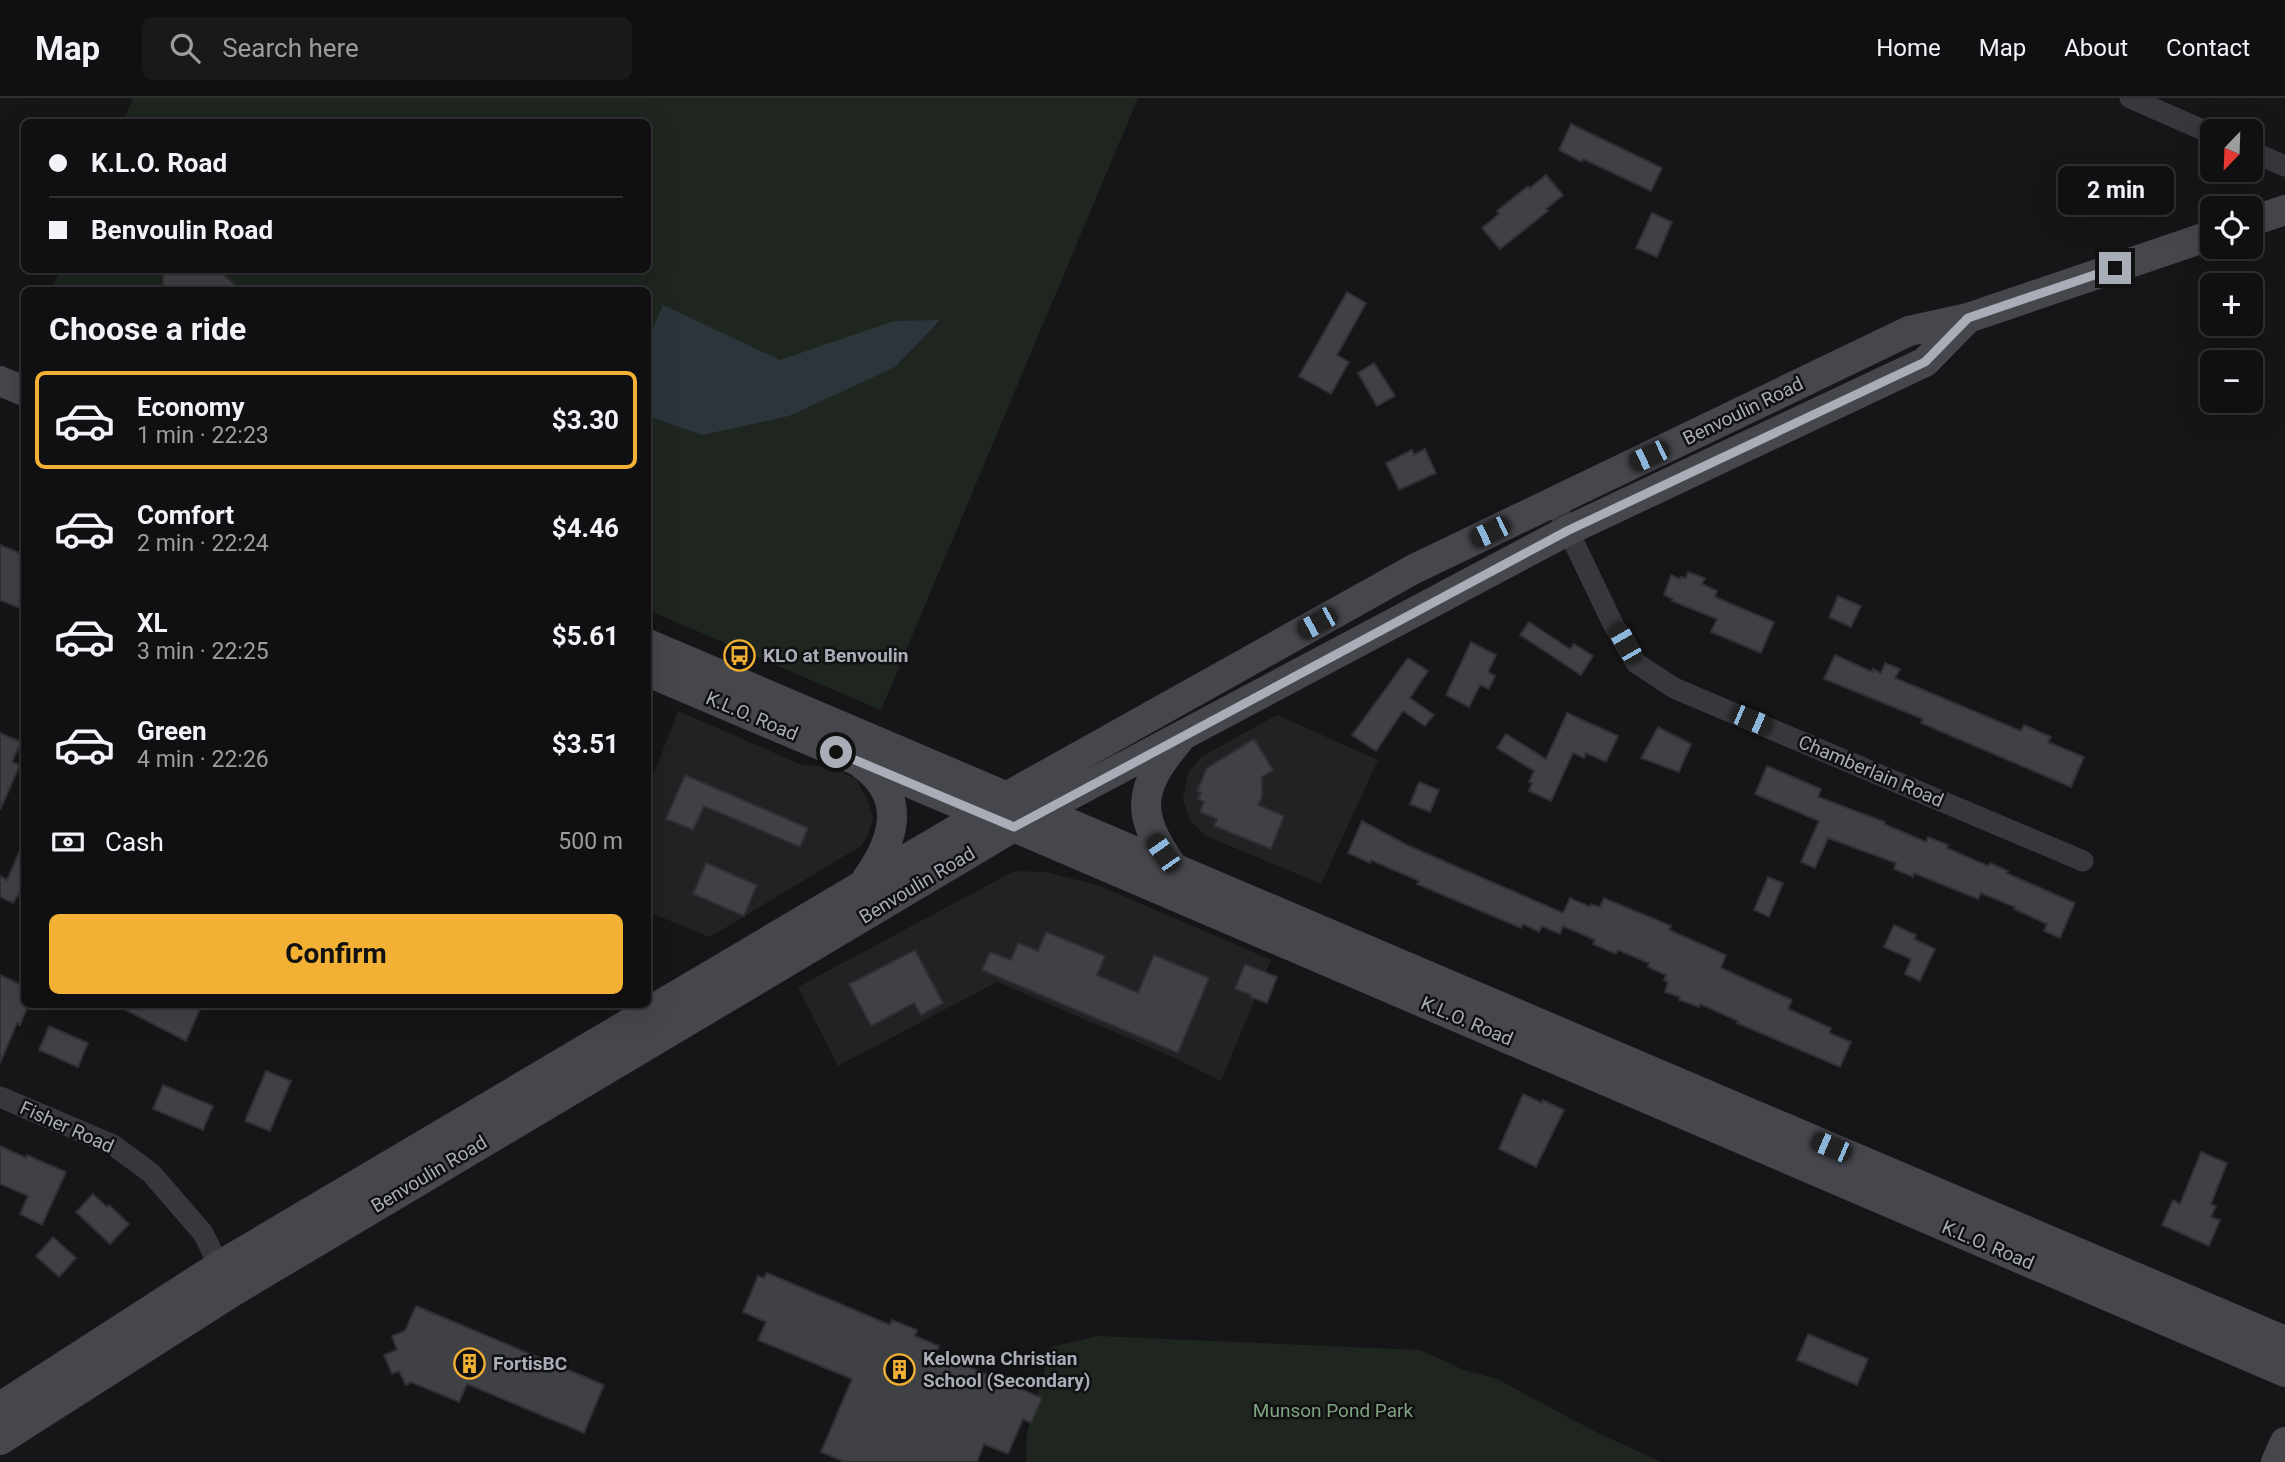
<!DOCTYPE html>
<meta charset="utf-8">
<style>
:root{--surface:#101012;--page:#19191b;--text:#f1f3f6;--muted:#9c9d9f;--line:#303032;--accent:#f2b134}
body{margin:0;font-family:Roboto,sans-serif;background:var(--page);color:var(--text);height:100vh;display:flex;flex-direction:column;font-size:26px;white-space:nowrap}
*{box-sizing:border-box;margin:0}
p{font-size:23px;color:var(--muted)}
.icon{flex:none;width:38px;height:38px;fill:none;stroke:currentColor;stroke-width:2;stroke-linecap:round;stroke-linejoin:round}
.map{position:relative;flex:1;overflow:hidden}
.sheet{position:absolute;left:21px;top:189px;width:630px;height:721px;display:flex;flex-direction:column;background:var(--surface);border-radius:10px;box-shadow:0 7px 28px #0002,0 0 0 2px var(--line)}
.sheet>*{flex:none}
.banner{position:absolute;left:21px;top:21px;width:630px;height:154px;border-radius:10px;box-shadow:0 7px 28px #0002,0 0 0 2px var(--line);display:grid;align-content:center;height:154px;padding:0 28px;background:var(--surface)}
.needle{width:46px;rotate:203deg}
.tools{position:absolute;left:2200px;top:21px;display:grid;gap:14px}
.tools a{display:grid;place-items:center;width:63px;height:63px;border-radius:10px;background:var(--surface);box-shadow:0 7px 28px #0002,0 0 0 2px var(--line);font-size:35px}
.end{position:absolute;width:32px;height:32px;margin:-16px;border:9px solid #a8adb8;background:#111;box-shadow:0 0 0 4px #111}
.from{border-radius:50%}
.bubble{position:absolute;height:49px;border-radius:10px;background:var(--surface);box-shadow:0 7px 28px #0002,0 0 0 2px var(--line);font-size:23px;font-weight:700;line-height:49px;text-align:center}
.car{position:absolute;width:21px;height:42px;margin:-21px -10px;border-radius:9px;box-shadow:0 0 5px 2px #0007;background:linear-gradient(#222 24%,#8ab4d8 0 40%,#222 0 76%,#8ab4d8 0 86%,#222 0)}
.banner b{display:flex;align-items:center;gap:24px;height:66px;font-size:26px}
.banner b+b{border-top:2px solid var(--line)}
.banner i{width:18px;height:18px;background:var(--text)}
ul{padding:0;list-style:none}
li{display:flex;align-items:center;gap:21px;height:98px;margin:0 14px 10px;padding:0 14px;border:4px solid transparent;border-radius:10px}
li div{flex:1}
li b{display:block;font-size:26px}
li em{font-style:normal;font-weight:700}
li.current{border-color:var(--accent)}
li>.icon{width:63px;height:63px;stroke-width:1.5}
h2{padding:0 28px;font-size:32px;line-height:84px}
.pay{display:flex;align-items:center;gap:18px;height:77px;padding:0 28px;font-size:26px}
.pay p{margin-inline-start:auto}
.button{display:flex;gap:14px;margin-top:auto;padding:14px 28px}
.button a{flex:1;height:80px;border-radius:10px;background:var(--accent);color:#111;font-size:28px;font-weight:700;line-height:80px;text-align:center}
header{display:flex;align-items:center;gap:42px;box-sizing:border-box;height:98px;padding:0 35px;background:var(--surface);border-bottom:2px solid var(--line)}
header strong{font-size:33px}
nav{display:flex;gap:38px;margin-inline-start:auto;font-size:24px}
.search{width:490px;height:63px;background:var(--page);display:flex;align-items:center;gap:18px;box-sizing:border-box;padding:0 24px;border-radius:10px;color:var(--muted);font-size:26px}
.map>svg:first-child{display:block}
</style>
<header>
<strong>Map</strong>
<div class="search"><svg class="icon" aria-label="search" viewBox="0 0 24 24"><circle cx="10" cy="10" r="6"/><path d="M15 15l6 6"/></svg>Search here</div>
<nav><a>Home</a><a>Map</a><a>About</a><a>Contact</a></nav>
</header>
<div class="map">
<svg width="2285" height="1364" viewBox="0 0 2285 1364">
<rect width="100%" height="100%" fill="#161618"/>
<path fill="#222225" d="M678 613 802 667 831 669 856 681 867 701 873 720 867 739 861 748 710 839 648 814V691Z
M1277 617 1378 662 1321 786 1204 737 1190 722 1183 701 1188 675 1201 659Z
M1014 773 1045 774 1098 787 1271 862 1221 983 1168 957 997 884 838 968 798 889Z"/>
<path fill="#1e261f" d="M133 0H1138L881 612 648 512V192H51L60 172H648V24H123Z
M1098 1238 1420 1252 1464 1272 1497 1281 1594 1333 1661 1364H1026L1027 1335 1051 1249Z"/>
<path fill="#2c353c" d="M663 207 780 262 894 223 940 222 895 269 789 318 702 337 648 318V241Z"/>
<path fill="#404145" stroke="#303034" stroke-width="2" d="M1571 26 1662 70 1651 93 1583 61 1582 64 1559 52Z
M1546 77 1563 97 1546 111 1548 113 1500 151 1482 130 1499 116 1497 113 1528 88 1530 90Z
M1652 115 1672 124 1657 159 1636 150Z
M169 172H218L241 192H163V178Z
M1347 194 1366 205 1337 257 1349 264 1331 296 1299 278Z
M1374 265 1395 298 1377 308 1358 275Z
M1425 351 1436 375 1399 392 1386 365 1412 352 1414 357Z
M0 447 24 457V512L0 502Z
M1688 474 1705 480 1702 486 1717 493 1715 499 1774 524 1761 555 1711 534 1717 521 1672 503 1673 501 1664 497 1671 477 1680 481 1681 479 1686 480Z
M1838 498 1861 508 1851 529 1829 519Z
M1529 524 1570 551 1574 546 1593 558 1581 577 1520 537Z
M1471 544 1496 557 1488 574 1495 578 1489 591 1480 587 1469 609 1446 597Z
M1835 557 1872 574 1873 571 1881 575 1885 565 1900 571 1895 580 2021 633 2024 627 2051 639 2048 644 2084 659 2071 689 1921 625 1923 621 1824 581Z
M1408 560 1428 573 1410 600 1434 617 1425 628 1403 613 1376 653 1352 637Z
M1567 615 1618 638 1606 664 1586 655 1584 660 1573 655 1551 703 1529 693 1532 685 1529 684 1534 673 1497 650 1506 636 1546 661Z
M1658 629 1691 646 1679 674 1641 660Z
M0 635 21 644 12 664 20 667 0 712Z
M1254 641 1273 672 1262 679V699L1258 707 1284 718 1271 751 1214 728 1217 721 1200 714 1204 704 1198 701 1201 695 1197 693 1207 670Z
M1767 668 1821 691 1818 699 1885 724 1884 726 1926 744 1928 739 1948 747 1947 750 1988 768 1990 765 2008 773 2006 775 2075 805 2060 840 2044 833 2047 826 2014 811 2015 809 1981 795 1978 801 1914 775 1913 779 1894 771 1896 765 1828 740 1815 770 1801 764 1819 723 1755 696Z
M685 677 808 730 800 749 704 708 693 732 666 721Z
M1419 684 1439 692 1430 714 1410 706Z
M1362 723 1409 748 1563 815 1570 800 1590 809 1591 806 1600 809 1604 800 1671 828 1669 832 1726 857 1721 870 1792 902 1788 911 1831 930 1829 935 1851 944 1840 969 1737 925 1738 923 1700 906 1699 909 1679 902 1680 899 1665 894 1668 884 1664 882 1666 877 1648 869 1649 865 1618 852 1616 856 1593 846 1595 842 1563 828 1560 836 1542 828 1539 834 1523 826 1521 830 1417 786 1419 783 1371 762 1370 765 1348 755Z
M24 743V795L20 794 13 805 0 799V778L7 782Z
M706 765 757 787 744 818 693 796Z
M1768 779 1783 785 1769 819 1754 812Z
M1894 827 1916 837 1914 841 1935 851 1920 883 1905 876 1911 861 1884 849Z
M1046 834 1105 858 1097 877 1138 895 1154 857 1209 880 1178 955 982 872 990 854 1011 862 1018 845 1038 853Z
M915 852 943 905 921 917 914 905 871 928 849 886Z
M1245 866 1277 879 1267 905 1250 899 1251 897 1235 891Z
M0 877 24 888V906H29L20 927 17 925 0 965Z
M114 906H202L186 943Z
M49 928 88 945 78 969 39 952Z
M266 973 291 983 270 1033 245 1023Z
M163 987 213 1008 203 1032 153 1011Z
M1523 996 1542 1005 1543 1002 1564 1012 1536 1069 1499 1051Z
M0 1048 26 1060 27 1057 66 1074 42 1127 20 1116 28 1098 0 1086Z
M2201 1054 2227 1065 2211 1106 2216 1108 2211 1119 2220 1122 2209 1148 2162 1127 2173 1102 2180 1106Z
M93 1096 107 1109 109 1107 129 1126 110 1146 76 1114Z
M53 1139 76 1160 59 1179 36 1158Z
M767 1175 890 1227 892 1222 917 1232 915 1238 939 1248 936 1255 1042 1300 1031 1325 1023 1321 1008 1356 984 1346 977 1364H845L821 1354 852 1281 758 1242 766 1224 743 1214 758 1178 764 1180Z
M416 1208 604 1287 584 1335 467 1286 459 1304 411 1284 406 1287 399 1273 392 1276 384 1257 397 1252 392 1238 405 1233Z
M1808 1236 1868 1261 1857 1287 1797 1262Z"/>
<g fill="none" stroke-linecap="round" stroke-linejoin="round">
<path stroke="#37383d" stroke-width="21" d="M2130 0 2212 36
M2250 53 2285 68
M1554 403 1613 526 1636 565 1674 590 2083 763
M0 999 113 1047 151 1075 203 1135 225 1180"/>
<path stroke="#45474d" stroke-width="30" d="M2250 124 2285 112
M0 283 24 293
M648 546 2285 1243
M648 574 1014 729 2285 1274
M863 667C908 700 894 743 866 782
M1172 768C1136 716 1137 692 1178 643
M0 1309 219 1168 983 716 1008 698 1414 471 1909 233 1968 220 2212 137
M0 1342 232 1194 1042 712 1567 433 1925 264 1968 220
M2276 1364 2285 1344"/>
</g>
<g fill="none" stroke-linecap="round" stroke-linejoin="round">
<path stroke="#a8adb8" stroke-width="9" d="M836 654 1014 729 1567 433 1925 264 1968 220 2115 170"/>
</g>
<defs>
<symbol id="bus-ring" viewBox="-11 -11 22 22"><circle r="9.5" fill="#111113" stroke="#f2b134" stroke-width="1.5"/><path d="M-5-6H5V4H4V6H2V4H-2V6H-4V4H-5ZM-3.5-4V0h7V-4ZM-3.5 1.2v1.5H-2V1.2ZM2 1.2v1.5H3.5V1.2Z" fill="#f2b134"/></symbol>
<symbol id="building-ring" viewBox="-11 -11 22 22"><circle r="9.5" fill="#111113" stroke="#f2b134" stroke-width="1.5"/><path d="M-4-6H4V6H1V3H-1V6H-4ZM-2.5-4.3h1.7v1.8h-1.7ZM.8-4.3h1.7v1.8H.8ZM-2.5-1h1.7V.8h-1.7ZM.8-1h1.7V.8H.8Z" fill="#f2b134"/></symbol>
</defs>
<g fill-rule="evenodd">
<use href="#bus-ring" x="722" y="540" width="35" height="35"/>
<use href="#building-ring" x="452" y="1248" width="35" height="35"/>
<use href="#building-ring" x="882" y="1254" width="35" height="35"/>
</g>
<g text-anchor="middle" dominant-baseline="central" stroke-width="5" stroke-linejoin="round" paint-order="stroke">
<g font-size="19" fill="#a8adb8" stroke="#111113">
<text transform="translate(1743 313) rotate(-26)">Benvoulin Road</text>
<text transform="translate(752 618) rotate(23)">K.L.O. Road</text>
<text transform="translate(1871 673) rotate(23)">Chamberlain Road</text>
<text transform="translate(917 787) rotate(-31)">Benvoulin Road</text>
<text transform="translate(1467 923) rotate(23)">K.L.O. Road</text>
<text transform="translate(67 1029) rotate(24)">Fisher Road</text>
<text transform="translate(429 1076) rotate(-31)">Benvoulin Road</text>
<text transform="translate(1988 1147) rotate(23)">K.L.O. Road</text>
</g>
<g font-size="19" font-weight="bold" fill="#a8adb8" stroke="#111113" text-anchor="start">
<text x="763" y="557">KLO at Benvoulin</text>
<text x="923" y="1260">Kelowna Christian<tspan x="923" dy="22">School (Secondary)</tspan></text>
<text x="493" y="1265">FortisBC</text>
</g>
<g font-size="19" fill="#7fa381" stroke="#111113">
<text x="1333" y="1312">Munson Pond Park</text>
</g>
</g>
</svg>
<div class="tools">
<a><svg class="needle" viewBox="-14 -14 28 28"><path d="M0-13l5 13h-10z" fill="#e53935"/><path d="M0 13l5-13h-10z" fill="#9c9d9f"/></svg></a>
<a><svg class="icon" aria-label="locate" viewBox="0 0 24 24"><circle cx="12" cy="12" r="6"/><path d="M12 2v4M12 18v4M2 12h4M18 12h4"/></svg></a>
<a>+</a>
<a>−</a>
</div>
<i class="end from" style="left:836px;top:654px"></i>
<i class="end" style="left:2115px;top:170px"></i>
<div class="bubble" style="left:2058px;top:68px;width:116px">2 min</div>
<i class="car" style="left:1649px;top:358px;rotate:244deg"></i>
<i class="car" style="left:1490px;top:434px;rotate:244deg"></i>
<i class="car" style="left:1317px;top:525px;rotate:241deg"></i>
<i class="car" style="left:1625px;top:545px;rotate:330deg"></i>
<i class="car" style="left:1751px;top:622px;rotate:113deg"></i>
<i class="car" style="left:1163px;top:755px;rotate:325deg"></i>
<i class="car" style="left:1831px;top:1049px;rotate:293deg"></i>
<div class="banner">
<b><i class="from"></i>K.L.O. Road</b>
<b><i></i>Benvoulin Road</b>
</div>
<section class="sheet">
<h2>Choose a ride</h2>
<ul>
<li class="current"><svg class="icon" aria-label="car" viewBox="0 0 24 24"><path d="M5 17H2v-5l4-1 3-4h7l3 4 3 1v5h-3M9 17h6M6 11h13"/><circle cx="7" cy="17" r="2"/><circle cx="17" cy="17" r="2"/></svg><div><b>Economy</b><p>1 min · 22:23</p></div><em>$3.30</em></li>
<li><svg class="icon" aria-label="car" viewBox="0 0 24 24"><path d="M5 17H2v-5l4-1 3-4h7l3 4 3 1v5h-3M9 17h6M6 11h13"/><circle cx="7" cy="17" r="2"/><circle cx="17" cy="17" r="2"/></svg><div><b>Comfort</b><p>2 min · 22:24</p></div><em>$4.46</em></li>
<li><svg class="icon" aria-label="car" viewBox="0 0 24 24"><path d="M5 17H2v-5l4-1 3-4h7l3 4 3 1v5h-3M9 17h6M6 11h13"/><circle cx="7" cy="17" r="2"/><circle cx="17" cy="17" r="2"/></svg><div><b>XL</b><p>3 min · 22:25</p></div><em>$5.61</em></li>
<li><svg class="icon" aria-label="car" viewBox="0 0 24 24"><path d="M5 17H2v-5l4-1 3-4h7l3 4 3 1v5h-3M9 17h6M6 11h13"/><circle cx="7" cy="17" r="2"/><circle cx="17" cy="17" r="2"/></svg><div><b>Green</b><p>4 min · 22:26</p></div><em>$3.51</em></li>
</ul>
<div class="pay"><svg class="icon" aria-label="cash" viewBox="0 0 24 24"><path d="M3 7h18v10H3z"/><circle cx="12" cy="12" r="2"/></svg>Cash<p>500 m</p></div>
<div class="button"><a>Confirm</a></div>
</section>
</div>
